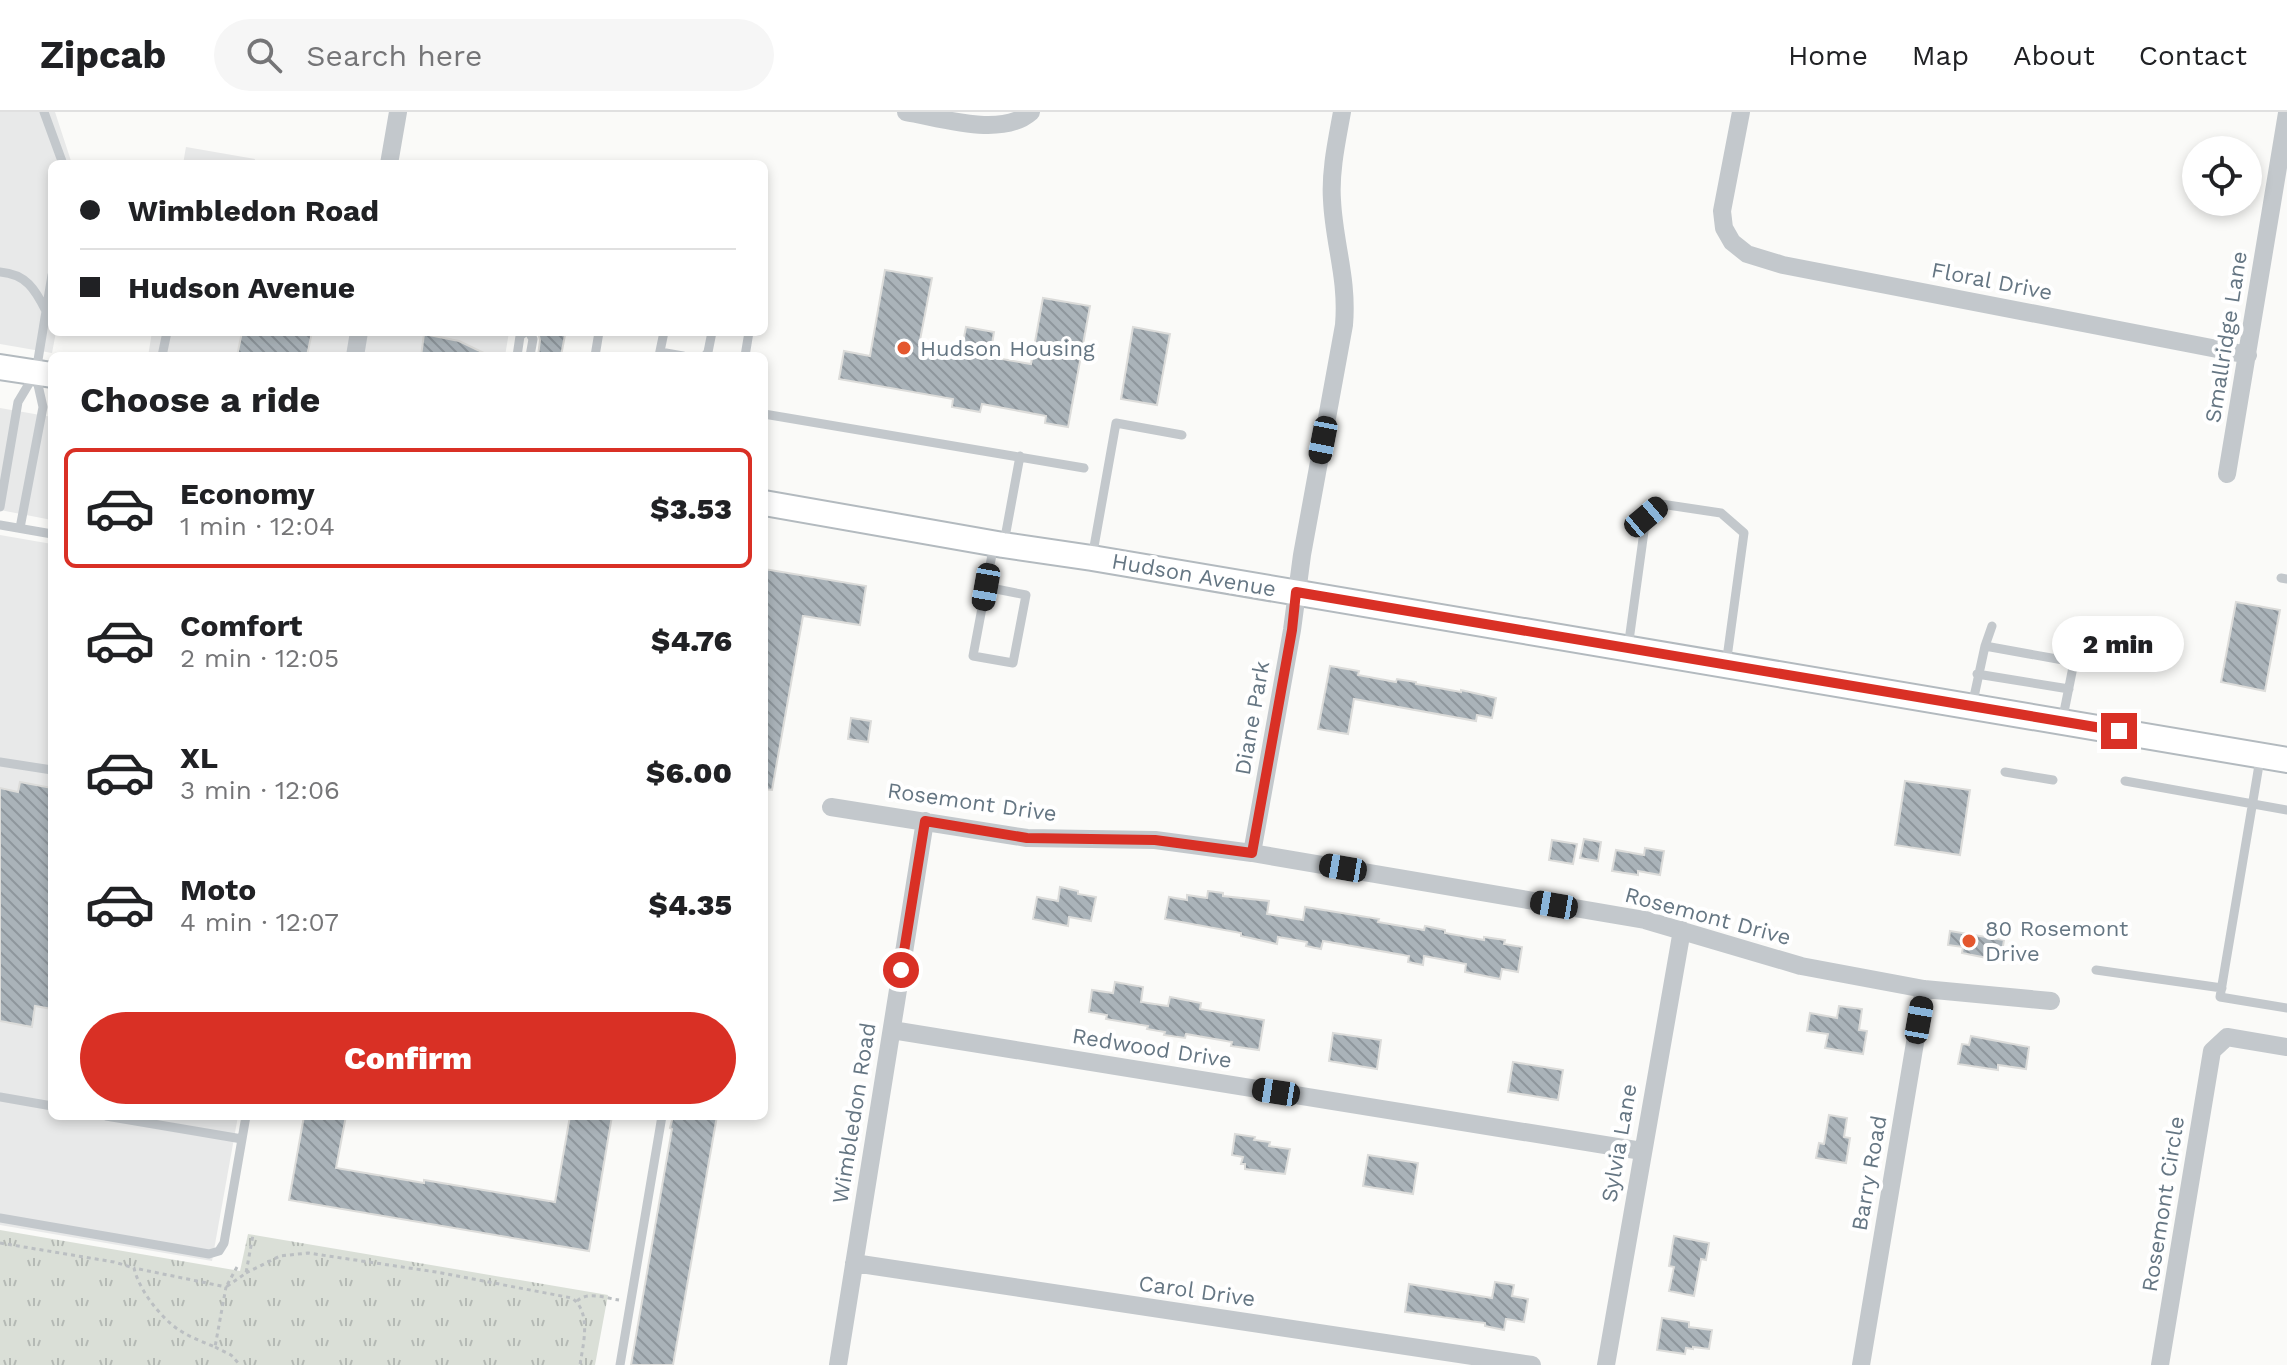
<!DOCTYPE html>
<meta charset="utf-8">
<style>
:root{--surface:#fff;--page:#f6f6f6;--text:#202124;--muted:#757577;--line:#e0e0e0;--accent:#d93025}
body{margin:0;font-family:"Work Sans",sans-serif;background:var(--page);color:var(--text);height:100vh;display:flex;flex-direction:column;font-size:30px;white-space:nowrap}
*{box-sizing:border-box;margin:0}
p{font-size:26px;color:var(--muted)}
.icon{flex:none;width:44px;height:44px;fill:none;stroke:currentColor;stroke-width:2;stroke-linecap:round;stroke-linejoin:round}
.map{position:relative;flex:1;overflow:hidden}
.details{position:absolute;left:48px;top:240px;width:720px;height:768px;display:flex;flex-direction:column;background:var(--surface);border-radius:12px;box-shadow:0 4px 12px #0003}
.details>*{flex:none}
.top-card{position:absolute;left:48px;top:48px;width:720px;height:176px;border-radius:12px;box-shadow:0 4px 12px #0003;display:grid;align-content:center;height:176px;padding:0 32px;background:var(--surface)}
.controls{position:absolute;left:2182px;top:24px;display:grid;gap:16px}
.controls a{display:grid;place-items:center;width:80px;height:80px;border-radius:50%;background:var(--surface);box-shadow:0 4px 12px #0003;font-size:40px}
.end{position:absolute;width:36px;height:36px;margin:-18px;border:10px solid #d93025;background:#fff;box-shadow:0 0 0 4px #fff}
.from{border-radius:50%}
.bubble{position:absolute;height:56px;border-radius:28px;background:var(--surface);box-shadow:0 4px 12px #0003;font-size:26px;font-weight:800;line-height:56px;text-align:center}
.car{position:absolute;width:24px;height:48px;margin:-24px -12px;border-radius:10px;box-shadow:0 0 6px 2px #0007;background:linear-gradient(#222 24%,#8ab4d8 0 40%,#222 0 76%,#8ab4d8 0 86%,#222 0)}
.top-card b{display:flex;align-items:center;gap:28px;height:76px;font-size:30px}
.top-card b+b{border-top:2px solid var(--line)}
.top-card i{width:20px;height:20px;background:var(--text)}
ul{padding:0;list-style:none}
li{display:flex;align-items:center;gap:24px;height:120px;margin:0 16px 12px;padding:0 16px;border:4px solid transparent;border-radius:12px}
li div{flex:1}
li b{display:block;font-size:30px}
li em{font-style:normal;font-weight:800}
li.current{border-color:var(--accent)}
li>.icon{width:72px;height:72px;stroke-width:1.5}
h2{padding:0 32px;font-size:36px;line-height:96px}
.action{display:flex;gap:16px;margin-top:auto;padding:16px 32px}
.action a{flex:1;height:92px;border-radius:48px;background:var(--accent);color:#fff;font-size:32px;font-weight:800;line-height:92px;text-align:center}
header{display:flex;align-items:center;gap:48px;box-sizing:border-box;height:112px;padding:0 40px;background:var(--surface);border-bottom:2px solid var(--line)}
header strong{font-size:38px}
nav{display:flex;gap:44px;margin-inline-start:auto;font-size:28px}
.search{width:560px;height:72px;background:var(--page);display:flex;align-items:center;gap:20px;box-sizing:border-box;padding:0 28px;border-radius:44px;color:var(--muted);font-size:30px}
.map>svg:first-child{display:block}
</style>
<header>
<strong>Zipcab</strong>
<div class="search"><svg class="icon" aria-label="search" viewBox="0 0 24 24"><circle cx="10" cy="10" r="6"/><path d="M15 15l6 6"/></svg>Search here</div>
<nav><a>Home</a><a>Map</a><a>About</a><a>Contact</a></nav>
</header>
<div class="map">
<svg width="2287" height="1253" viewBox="0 0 2287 1253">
<defs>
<pattern id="park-tufts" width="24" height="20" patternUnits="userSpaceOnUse" patternTransform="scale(2)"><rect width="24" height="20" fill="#dadfd7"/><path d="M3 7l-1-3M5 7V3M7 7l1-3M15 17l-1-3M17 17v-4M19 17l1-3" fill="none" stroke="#b4b9b4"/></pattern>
<pattern id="building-back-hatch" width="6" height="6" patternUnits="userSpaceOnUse" patternTransform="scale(2)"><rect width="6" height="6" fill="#aab3b9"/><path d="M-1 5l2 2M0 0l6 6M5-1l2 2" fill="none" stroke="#8e969c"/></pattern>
</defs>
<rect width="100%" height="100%" fill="#fafaf8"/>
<path fill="#e8e9e9" d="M0 0H55L72 52H52V220H56L52 241 0 232Z
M186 35 255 47 254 52H183Z
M152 220H509L505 244H148Z
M0 296 52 305V408L0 398Z
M0 423 52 432V1004H238L212 1149 0 1113Z"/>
<path fill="url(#park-tufts)" d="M0 1118 240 1159 248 1122 608 1183 595 1253H0Z"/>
<path fill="url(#building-back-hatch)" stroke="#dcdcda" stroke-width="2" d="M885 158 932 166 919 233 961 241 966 215 994 220 990 245 1031 252 1043 186 1090 194 1068 315 1045 311 1046 304 982 292 980 300 952 295 953 287 839 267 844 239 870 244Z
M1133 215 1170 222 1157 293 1121 287Z
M242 220H312L307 244H237Z
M538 220 565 223 561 244H538L540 228Z
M424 222 459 229 490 244H421Z
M764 457 866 474 860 513 803 504 772 678 764 677Z
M2236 490 2280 498 2265 579 2221 570Z
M1330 554 1359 559 1358 563 1396 570 1397 567 1416 570V572L1461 580V578L1496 586 1492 606 1477 603 1476 609 1354 587 1348 622 1318 617Z
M851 606 871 609 868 630 848 627Z
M1905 669 1970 678 1960 743 1895 733Z
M20 670 52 676V897L35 894 32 915 0 909V676L18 680Z
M1584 727 1601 730 1598 749 1580 746Z
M1552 728 1577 732 1573 752 1549 748Z
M1645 736 1664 739 1660 763 1638 759V763L1612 759 1616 738 1644 743Z
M1060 775 1078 779V782L1096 785 1091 809 1069 805 1068 814 1033 807 1037 785 1058 789Z
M1208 779 1223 781V784L1269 789 1267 802 1303 808 1305 795 1379 807 1378 810 1424 818 1425 814 1445 818V821L1484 828V825L1505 828 1504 832 1522 835 1518 860 1502 857 1500 867 1465 860 1466 852 1424 844 1423 853 1408 850 1409 844 1323 829 1321 837 1306 834 1307 830 1278 825 1277 832 1241 824V821L1165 807 1169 785 1187 788V783L1207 786Z
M1950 819 2004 828 2002 840 1988 838 1987 846 1962 841 1963 835 1948 833Z
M1115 870 1143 875 1141 890 1168 894 1170 885 1201 891 1200 897 1264 908 1259 938 1231 934 1232 930 1186 922 1185 926 1164 923 1165 920 1147 917 1148 914 1106 907 1107 903 1089 900 1092 878 1113 881Z
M1839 894 1862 897 1859 918 1867 919 1863 942 1825 936 1828 922 1807 919 1810 901 1837 906Z
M1333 921 1381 928 1377 957 1329 949Z
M1971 924 2029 935 2026 957 1998 953V958L1958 952 1962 932 1969 933Z
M1513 950 1563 958 1558 988 1508 980Z
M1829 1003 1847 1006 1844 1025 1850 1026 1846 1051 1816 1046 1819 1031 1824 1032Z
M304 1004H346L336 1056 424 1071V1068L555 1090 570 1004H612L589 1139 289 1088Z
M673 1004H717L673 1253H631L672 1017 670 1016Z
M1235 1022 1255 1025 1254 1028 1270 1030 1269 1034 1290 1037 1285 1062 1245 1057V1052H1241L1243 1045 1232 1043Z
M1368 1043 1418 1051 1413 1082 1363 1074Z
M1674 1124 1709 1131 1706 1148 1701 1147 1694 1184 1669 1179 1674 1155 1669 1154Z
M1495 1170 1514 1173 1512 1184 1528 1187 1524 1210 1506 1207 1504 1218 1485 1214V1211L1405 1200 1409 1172 1492 1186Z
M1662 1206 1689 1210V1215L1712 1218 1709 1237 1693 1235V1237L1686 1236 1685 1242 1657 1238Z"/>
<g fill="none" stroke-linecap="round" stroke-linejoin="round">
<defs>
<path id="secondary" d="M0 255 52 263
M764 391 1003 433 1092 446 2287 648"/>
</defs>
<use href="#secondary" stroke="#b3babf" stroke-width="28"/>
<path stroke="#bbbfc2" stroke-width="3" stroke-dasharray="4 4" stroke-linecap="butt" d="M0 1131 114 1150 134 1156C139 1178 161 1206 179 1218 190 1225 203 1230 215 1235L226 1175 134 1156
M237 1155 226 1175 246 1161 253 1123
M246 1161 280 1144 308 1141 436 1160 572 1186C592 1201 583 1232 580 1253
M577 1189C588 1179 605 1186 619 1188
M215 1235 231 1243 240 1253"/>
<path stroke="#c3c8cc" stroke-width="9" d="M44 0 63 52
M0 160C26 162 35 177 46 199
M529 220 533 227 530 244
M660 240 683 244
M162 244 167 220
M517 244 520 224 525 220
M595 244 599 220
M659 244 664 220
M705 244 708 240 712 220
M745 244 749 220
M764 302 1084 356
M0 395 18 290 36 260 52 163
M0 413 52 422
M20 416 43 295 36 264
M1004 431 1020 344
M1092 446 1116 311 1182 323
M2281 466 2287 467
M986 475 1026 483 1013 551 973 544 994 432
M1985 534 1992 514
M1628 536 1646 405 1661 392 1721 401 1744 421 1726 553
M2074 550 2079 525
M1977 562 2069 577
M1972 594 1985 534 2074 550 2062 610
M2260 647 2220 885 2287 896
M0 650 52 658
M2005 660 2053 668
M2125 669 2287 698
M2096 858 2222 876
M0 985 52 994
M106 1004 242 1027
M0 1106 209 1142 219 1139 224 1131 246 1004
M620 1253 662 1004"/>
<path stroke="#c3c8cc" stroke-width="18" d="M906 0C942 6 1002 26 1031 0
M1741 0 1722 99 1724 116 1732 130 1747 142 1783 153 2248 243
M389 52 398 0
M355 244 359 220
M2227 362 2287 1
M831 695 1027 726 1155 728 1252 741 1645 808 1801 854 1924 877 2051 889
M1252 741 1292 518 1302 443 1344 213C1348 166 1334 132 1332 88 1330 59 1337 28 1342 0
M892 918 1642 1039
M854 1151 1532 1253
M838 1253 925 709
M1606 1253 1682 818
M1861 1253 1924 877
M2160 1253 2212 939 2227 925 2287 935"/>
<use href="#secondary" stroke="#fff" stroke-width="24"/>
</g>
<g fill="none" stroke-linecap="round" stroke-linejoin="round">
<path stroke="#d93025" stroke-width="10" d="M901 858 925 709 1027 726 1155 728 1252 741 1292 518 1296 480 2119 619"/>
</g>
<g fill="#e4572e" stroke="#fff" stroke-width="3">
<circle cx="904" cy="236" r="8"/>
<circle cx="1969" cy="829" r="8"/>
</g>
<g text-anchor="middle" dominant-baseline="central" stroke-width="8" stroke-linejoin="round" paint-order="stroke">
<g font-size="22" fill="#657683" stroke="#fff">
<text transform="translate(1992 169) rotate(11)">Floral Drive</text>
<text transform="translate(2226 225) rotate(-81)">Smallridge Lane</text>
<text transform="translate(1194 463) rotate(10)">Hudson Avenue</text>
<text transform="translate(1252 606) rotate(-80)">Diane Park</text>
<text transform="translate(972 690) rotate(8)">Rosemont Drive</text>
<text transform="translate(1708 804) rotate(15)">Rosemont Drive</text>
<text transform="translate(1152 936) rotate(9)">Redwood Drive</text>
<text transform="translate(854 1001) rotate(-81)">Wimbledon Road</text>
<text transform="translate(1619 1031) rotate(-80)">Sylvia Lane</text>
<text transform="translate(1869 1061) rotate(-80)">Barry Road</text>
<text transform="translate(2163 1092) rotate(-81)">Rosemont Circle</text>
<text transform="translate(1197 1179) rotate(8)">Carol Drive</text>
</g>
<g font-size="22" fill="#657683" stroke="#fff" text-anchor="start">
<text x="920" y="236">Hudson Housing</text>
<text x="1985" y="816">80 Rosemont<tspan x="1985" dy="25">Drive</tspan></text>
</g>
</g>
</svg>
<div class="controls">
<a><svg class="icon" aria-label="locate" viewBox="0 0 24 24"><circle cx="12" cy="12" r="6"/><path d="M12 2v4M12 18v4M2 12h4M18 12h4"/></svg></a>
</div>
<i class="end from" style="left:901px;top:858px"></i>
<i class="end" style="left:2119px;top:619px"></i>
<div class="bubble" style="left:2052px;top:504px;width:132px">2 min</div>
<i class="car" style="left:1323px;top:328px;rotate:191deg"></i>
<i class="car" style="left:1646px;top:405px;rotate:50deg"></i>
<i class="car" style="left:986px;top:475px;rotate:190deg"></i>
<i class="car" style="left:1343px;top:756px;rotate:280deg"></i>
<i class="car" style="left:1554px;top:793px;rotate:280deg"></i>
<i class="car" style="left:1919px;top:908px;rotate:10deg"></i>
<i class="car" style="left:1276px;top:980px;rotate:279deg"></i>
<div class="top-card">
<b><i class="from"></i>Wimbledon Road</b>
<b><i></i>Hudson Avenue</b>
</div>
<section class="details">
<h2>Choose a ride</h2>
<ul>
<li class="current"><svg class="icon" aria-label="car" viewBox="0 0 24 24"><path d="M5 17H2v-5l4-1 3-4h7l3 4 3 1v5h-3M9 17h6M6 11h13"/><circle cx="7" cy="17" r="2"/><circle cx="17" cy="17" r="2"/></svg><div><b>Economy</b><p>1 min · 12:04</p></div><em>$3.53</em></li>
<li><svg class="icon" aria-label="car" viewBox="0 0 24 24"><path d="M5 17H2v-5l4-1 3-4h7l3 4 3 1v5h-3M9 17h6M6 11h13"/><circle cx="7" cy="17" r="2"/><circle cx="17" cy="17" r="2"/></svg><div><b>Comfort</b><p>2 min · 12:05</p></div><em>$4.76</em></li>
<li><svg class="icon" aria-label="car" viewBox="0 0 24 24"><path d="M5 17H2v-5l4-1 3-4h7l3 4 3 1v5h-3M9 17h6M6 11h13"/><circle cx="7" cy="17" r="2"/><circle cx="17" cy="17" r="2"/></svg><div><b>XL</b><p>3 min · 12:06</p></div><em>$6.00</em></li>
<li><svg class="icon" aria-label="car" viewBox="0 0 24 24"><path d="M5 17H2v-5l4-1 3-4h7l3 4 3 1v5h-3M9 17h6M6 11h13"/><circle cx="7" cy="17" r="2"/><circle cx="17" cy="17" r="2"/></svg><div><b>Moto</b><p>4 min · 12:07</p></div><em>$4.35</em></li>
</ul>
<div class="action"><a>Confirm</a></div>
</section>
</div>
